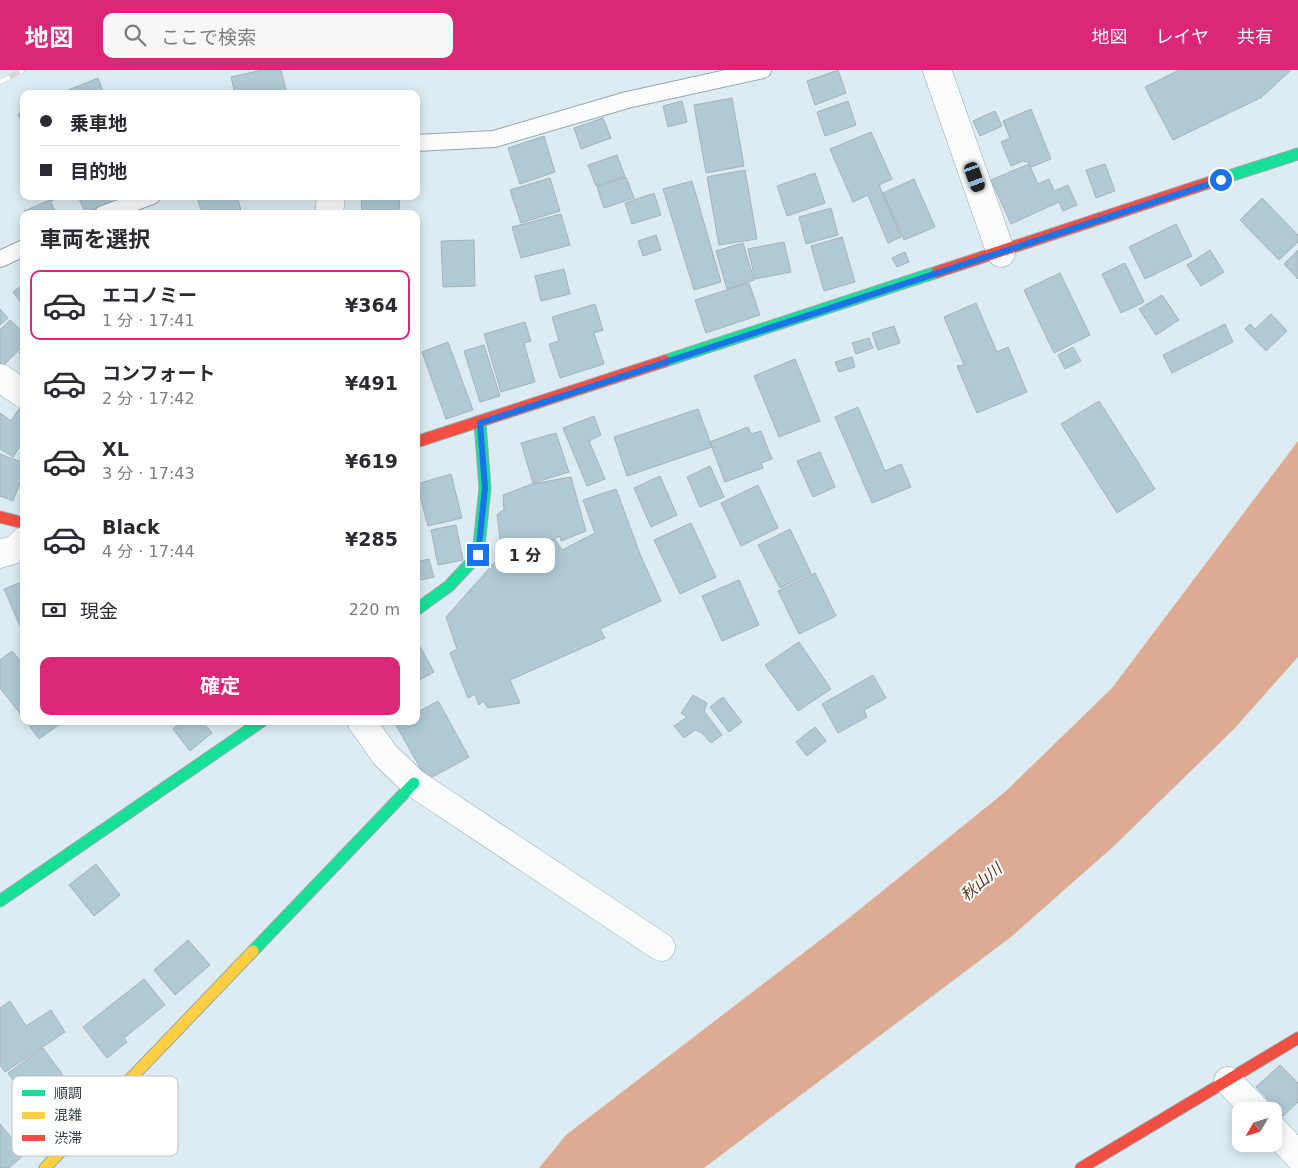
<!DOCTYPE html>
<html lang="ja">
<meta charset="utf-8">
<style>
:root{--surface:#fff;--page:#f7f7f7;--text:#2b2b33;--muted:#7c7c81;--line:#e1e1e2;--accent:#db2777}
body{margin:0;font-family:"DejaVu Sans","Noto Sans JP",sans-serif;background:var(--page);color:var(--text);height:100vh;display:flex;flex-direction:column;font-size:19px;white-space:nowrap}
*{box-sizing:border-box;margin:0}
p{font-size:16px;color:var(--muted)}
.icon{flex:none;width:28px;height:28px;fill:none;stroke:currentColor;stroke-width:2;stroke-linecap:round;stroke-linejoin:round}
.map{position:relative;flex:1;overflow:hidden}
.side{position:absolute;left:20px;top:140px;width:400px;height:515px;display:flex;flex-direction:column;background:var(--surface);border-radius:10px;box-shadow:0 2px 12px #0003}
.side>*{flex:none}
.hud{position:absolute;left:20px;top:20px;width:400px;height:110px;border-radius:10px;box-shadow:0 2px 12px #0003;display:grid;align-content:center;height:110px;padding:0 20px;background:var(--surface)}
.needle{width:32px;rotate:231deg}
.fabs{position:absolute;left:1232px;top:1032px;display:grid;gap:10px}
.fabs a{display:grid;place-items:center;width:50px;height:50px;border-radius:10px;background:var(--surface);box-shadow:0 2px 12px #0003;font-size:25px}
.end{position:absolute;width:22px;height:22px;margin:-11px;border:6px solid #1a73e8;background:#fff;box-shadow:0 0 0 2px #fff}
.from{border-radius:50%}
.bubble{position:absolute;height:35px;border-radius:10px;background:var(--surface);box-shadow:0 2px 12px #0003;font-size:16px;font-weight:700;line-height:35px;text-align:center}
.car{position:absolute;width:15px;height:30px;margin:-15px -8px;border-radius:6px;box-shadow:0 0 4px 1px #0007;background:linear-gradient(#222 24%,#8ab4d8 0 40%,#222 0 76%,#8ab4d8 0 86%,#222 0)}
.hud b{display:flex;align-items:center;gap:18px;height:48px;font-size:19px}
.hud b+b{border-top:1px solid var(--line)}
.hud i{width:12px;height:12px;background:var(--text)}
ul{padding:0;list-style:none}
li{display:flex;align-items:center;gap:15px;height:70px;margin:0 10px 8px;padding:0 10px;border:2px solid transparent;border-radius:10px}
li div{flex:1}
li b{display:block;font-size:19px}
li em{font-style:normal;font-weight:700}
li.selected{border-color:var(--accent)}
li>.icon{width:45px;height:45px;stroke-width:1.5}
h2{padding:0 20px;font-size:22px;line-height:60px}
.pay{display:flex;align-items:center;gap:12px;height:55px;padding:0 20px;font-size:19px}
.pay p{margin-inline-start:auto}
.action{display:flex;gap:10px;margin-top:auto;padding:10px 20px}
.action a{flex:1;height:58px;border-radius:10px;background:var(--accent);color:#fff;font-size:20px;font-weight:700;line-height:58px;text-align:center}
header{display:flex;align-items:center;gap:30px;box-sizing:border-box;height:70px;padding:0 25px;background:var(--accent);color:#fff}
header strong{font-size:24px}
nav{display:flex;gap:28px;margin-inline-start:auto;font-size:18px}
.search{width:350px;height:45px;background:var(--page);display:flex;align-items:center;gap:12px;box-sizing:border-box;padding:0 18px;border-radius:10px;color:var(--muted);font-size:19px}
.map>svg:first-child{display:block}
</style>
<header>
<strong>地図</strong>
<div class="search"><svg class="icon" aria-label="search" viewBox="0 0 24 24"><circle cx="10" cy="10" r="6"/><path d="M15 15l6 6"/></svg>ここで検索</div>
<nav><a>地図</a><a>レイヤ</a><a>共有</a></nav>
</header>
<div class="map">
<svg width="1298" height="1098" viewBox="0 0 1298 1098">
<rect width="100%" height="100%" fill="#dcecf2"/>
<path fill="#ddaa92" d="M1298 371V587L1234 659 1114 776 1011 867 704 1098H539L566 1065 849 848 1005 722 1112 618Z"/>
<path fill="#afcad5" stroke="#a4b2b8" d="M262 0H281L287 24H235L231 7Z
M838 0 846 23 815 35 807 11Z
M1179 0H1291L1262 27 1173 70 1145 17Z
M98 8 104 24H61V23Z
M732 28 744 96 706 103 694 35Z
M682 31 687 52 668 57 663 36Z
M848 31 856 55 825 66 817 42Z
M1031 39 1051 89 1031 97 1028 92 1023 91 1011 96 1001 72 1010 68 1003 51Z
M24 41V57L18 44Z
M995 41 1002 56 980 66 973 51Z
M603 48 611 68 581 79 574 58Z
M871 62 892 109 879 115 901 167 888 173 868 125 853 132 830 79Z
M544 66 555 102 520 114 508 78Z
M617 85 625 106 596 116 588 95Z
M1029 94 1038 114 1049 109 1054 121 1068 115 1077 135 1063 141 1059 132 1011 154 991 110Z
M1105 94 1115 121 1096 128 1086 100Z
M745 100 757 169 719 175 707 107Z
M815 103 825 133 787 146 777 116Z
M626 107 634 128 604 138 597 117Z
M550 108 560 141 521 153 510 120Z
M914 109 935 157 904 170 883 123Z
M416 111 417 127 399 128 400 144H362L361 126 347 127V126H416Z
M692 111 721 212 694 220 663 119Z
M654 123 661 145 632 154 625 133Z
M49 126H62L51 131Z
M78 126H109L111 132 85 143Z
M209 126H237L242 144H202L198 130Z
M1262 128 1298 165V172L1279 190 1240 150Z
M50 130 56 144H25L24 141Z
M831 138 838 165 806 174 799 147Z
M561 144 570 175 521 188 512 157Z
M1176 154 1192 186 1145 209 1129 177Z
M656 165 661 180 643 186 638 171Z
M842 167 855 212 824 221 811 176Z
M474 170 475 216 443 217 441 171Z
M784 172 791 202 755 209 748 179Z
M743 173 754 210 727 219 716 181Z
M1210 180 1224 202 1201 216 1187 195Z
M1298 180V209L1284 194Z
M905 182 909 192 897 197 892 188Z
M1125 193 1144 232 1121 243 1102 204Z
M564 199 570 224 541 231 535 206Z
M1060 203 1090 265 1054 283 1024 220Z
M749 213 760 245 706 263 695 230Z
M24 214V237L13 222Z
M1162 225 1179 250 1156 265 1139 239Z
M976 233 997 282 1008 277 1027 322 977 343 957 296 964 295 944 247Z
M595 234 603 260 594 263 604 294 560 308 549 274 559 271 552 247Z
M0 239 8 248 0 255Z
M1271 244 1287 261 1266 281 1245 259 1250 254 1255 259Z
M10 250 24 263V275L3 296 0 293V260Z
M525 252 531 271 524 273 535 312 501 322 484 264Z
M1225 254 1233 272 1172 303 1163 285Z
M894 256 900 273 878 280 872 263Z
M869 268 873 278 856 284 852 273Z
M448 272 473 340 446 349 422 282Z
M484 275 500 326 480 332 464 281Z
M1073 277 1081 291 1065 299 1058 285Z
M24 278V288L19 283Z
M852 287 855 297 839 302 835 292Z
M795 289 820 351 779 367 754 306Z
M1099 331 1155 419 1117 443 1061 354Z
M858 337 885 401 901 394 911 417 872 433 835 347Z
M19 339 24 342V370L13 387 0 379V343L11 351Z
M698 339 712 377 627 406 614 367Z
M594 346 601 365 589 371 605 409 587 416 563 358Z
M748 357 751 364 761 361 772 389 761 393 763 398 725 412 710 372Z
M556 363 569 402 533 413 521 373Z
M820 382 835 417 813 427 797 391Z
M0 384 24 393V403L13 431 0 426Z
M710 396 724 427 700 437 687 407Z
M451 404 462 448 428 456 417 414Z
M660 406 677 445 651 457 634 418Z
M571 407 586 461 561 471 560 466 509 489 501 477 497 445 504 439 503 425 532 414Z
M758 415 778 458 741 476 721 433Z
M616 419 640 484 661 531 600 559 605 568 510 610 520 633 488 638 483 631 479 635 475 624 468 628 450 583 457 579 446 547 502 484 510 494 555 469 562 480 595 463 583 430Z
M691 453 716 507 680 524 654 470Z
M456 455 463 490 438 495 431 460Z
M790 459 811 503 780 518 758 475Z
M429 489 434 507 416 511V492Z
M815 503 836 546 799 564 778 521Z
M739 510 759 555 722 571 702 526Z
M24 511V554L20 556 4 519Z
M416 569 434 602 416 612Z
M799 572 831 619 798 641 765 595Z
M12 581 24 595 18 600 24 608V642L21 645 0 618V590Z
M873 605 886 628 864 640 867 647 838 663 822 634Z
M693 625 707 633 704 641 722 665 711 673 702 663 695 660 684 668 674 656 687 647 681 643Z
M723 627 742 652 729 662 710 637Z
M438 631 469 687 427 710 396 655 402 651H416V643Z
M26 651H64L39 669Z
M182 651H202L212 663 190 681 173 659Z
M815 657 826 671 807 686 796 672Z
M96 794 120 825 94 846 69 815Z
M188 870 210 895 175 925 154 900Z
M144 909 165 935 124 968 127 972 107 988 83 957Z
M10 931 26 956 51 940 65 962 5 1002 0 995V938Z
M43 978 81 1030 46 1055 8 1003Z
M1280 995 1298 1013V1032L1283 1046 1256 1017Z
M0 1054 25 1084 9 1098H0Z"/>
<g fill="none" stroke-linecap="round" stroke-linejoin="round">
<defs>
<path id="lane" d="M416 73 494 69 627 30 763 0
M103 144 152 126
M0 189 24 178"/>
<path id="street" d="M937 0 1001 183
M329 144 331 126
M0 308 24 324
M0 484 16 479 24 471
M361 651 385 685 414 713 661 877
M1228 1011 1257 1041
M1274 1060 1298 1086"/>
<path id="fast" d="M1223 108 1298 84
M665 291 937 202
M416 540 449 516 478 485 485 418 480 353
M0 831 262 651
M253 881 414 713"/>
<path id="slow" d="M45 1098 253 881"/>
<path id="jam" d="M937 202 1223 108
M416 372 665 291
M0 447 24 453
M1081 1098 1298 968"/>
</defs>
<use href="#lane" stroke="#99a7ac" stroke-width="18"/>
<use href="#street" stroke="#99a7ac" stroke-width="29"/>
<use href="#fast" stroke="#99a7ac" stroke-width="13"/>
<use href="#slow" stroke="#99a7ac" stroke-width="13"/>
<use href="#jam" stroke="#99a7ac" stroke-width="13"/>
<use href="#lane" stroke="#fafcfd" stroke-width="16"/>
<use href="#street" stroke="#fafcfd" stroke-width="28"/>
<use href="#fast" stroke="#16e098" stroke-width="11"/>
<use href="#slow" stroke="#ffcf43" stroke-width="11"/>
<use href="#jam" stroke="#f24e42" stroke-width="11"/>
<defs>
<path id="rail" d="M0 12 23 0"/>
</defs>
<use href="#rail" stroke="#d2d7d8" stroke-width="5.5"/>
<use href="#rail" stroke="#fff" stroke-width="4" stroke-dasharray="11" stroke-linecap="butt"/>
</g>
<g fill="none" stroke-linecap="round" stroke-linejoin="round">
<path stroke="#1a73e8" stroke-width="6" d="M478 485 485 418 480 353 1221 110"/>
</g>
<g text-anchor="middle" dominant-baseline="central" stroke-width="4" stroke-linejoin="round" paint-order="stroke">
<g font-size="16" font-style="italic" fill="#632f16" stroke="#fff">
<text transform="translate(981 812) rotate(-40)">秋山川</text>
</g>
</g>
<rect x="12" y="1006" width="166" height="80" rx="8" fill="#fff" stroke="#c1c5c7" stroke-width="1"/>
<rect x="22" y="1020" width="23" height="6" fill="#16e098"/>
<rect x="22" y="1042" width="23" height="7" fill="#ffcf43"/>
<rect x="22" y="1065" width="23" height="6" fill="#f24e42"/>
<g font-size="14" fill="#303e44">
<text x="54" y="1028">順調</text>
<text x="54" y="1050">混雑</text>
<text x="54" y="1073">渋滞</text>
</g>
</svg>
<div class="fabs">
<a><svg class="needle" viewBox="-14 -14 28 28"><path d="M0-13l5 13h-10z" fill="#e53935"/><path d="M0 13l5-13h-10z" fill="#7c7c81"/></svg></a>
</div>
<i class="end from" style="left:1221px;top:110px"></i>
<i class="end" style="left:478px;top:485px"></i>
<div class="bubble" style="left:495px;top:468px;width:60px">1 分</div>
<i class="car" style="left:975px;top:107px;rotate:160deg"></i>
<div class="hud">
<b><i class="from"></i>乗車地</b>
<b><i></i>目的地</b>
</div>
<section class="side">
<h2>車両を選択</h2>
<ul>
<li class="selected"><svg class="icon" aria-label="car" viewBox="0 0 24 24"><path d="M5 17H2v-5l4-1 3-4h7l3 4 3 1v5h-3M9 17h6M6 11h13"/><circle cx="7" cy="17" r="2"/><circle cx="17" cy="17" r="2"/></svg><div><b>エコノミー</b><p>1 分 · 17:41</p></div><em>¥364</em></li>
<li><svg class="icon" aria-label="car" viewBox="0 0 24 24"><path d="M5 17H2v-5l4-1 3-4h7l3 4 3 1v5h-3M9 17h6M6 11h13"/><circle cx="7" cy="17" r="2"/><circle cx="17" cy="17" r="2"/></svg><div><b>コンフォート</b><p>2 分 · 17:42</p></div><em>¥491</em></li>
<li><svg class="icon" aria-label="car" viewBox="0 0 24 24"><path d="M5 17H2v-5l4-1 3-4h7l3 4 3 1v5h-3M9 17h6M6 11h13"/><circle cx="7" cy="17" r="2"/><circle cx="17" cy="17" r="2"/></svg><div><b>XL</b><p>3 分 · 17:43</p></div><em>¥619</em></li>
<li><svg class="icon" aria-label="car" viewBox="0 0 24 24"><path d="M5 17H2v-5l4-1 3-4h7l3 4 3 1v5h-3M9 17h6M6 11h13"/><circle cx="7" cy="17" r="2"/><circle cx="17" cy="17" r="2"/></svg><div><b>Black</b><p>4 分 · 17:44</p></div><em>¥285</em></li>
</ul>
<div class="pay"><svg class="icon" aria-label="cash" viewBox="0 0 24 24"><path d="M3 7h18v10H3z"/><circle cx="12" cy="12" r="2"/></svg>現金<p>220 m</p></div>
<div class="action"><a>確定</a></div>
</section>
</div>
